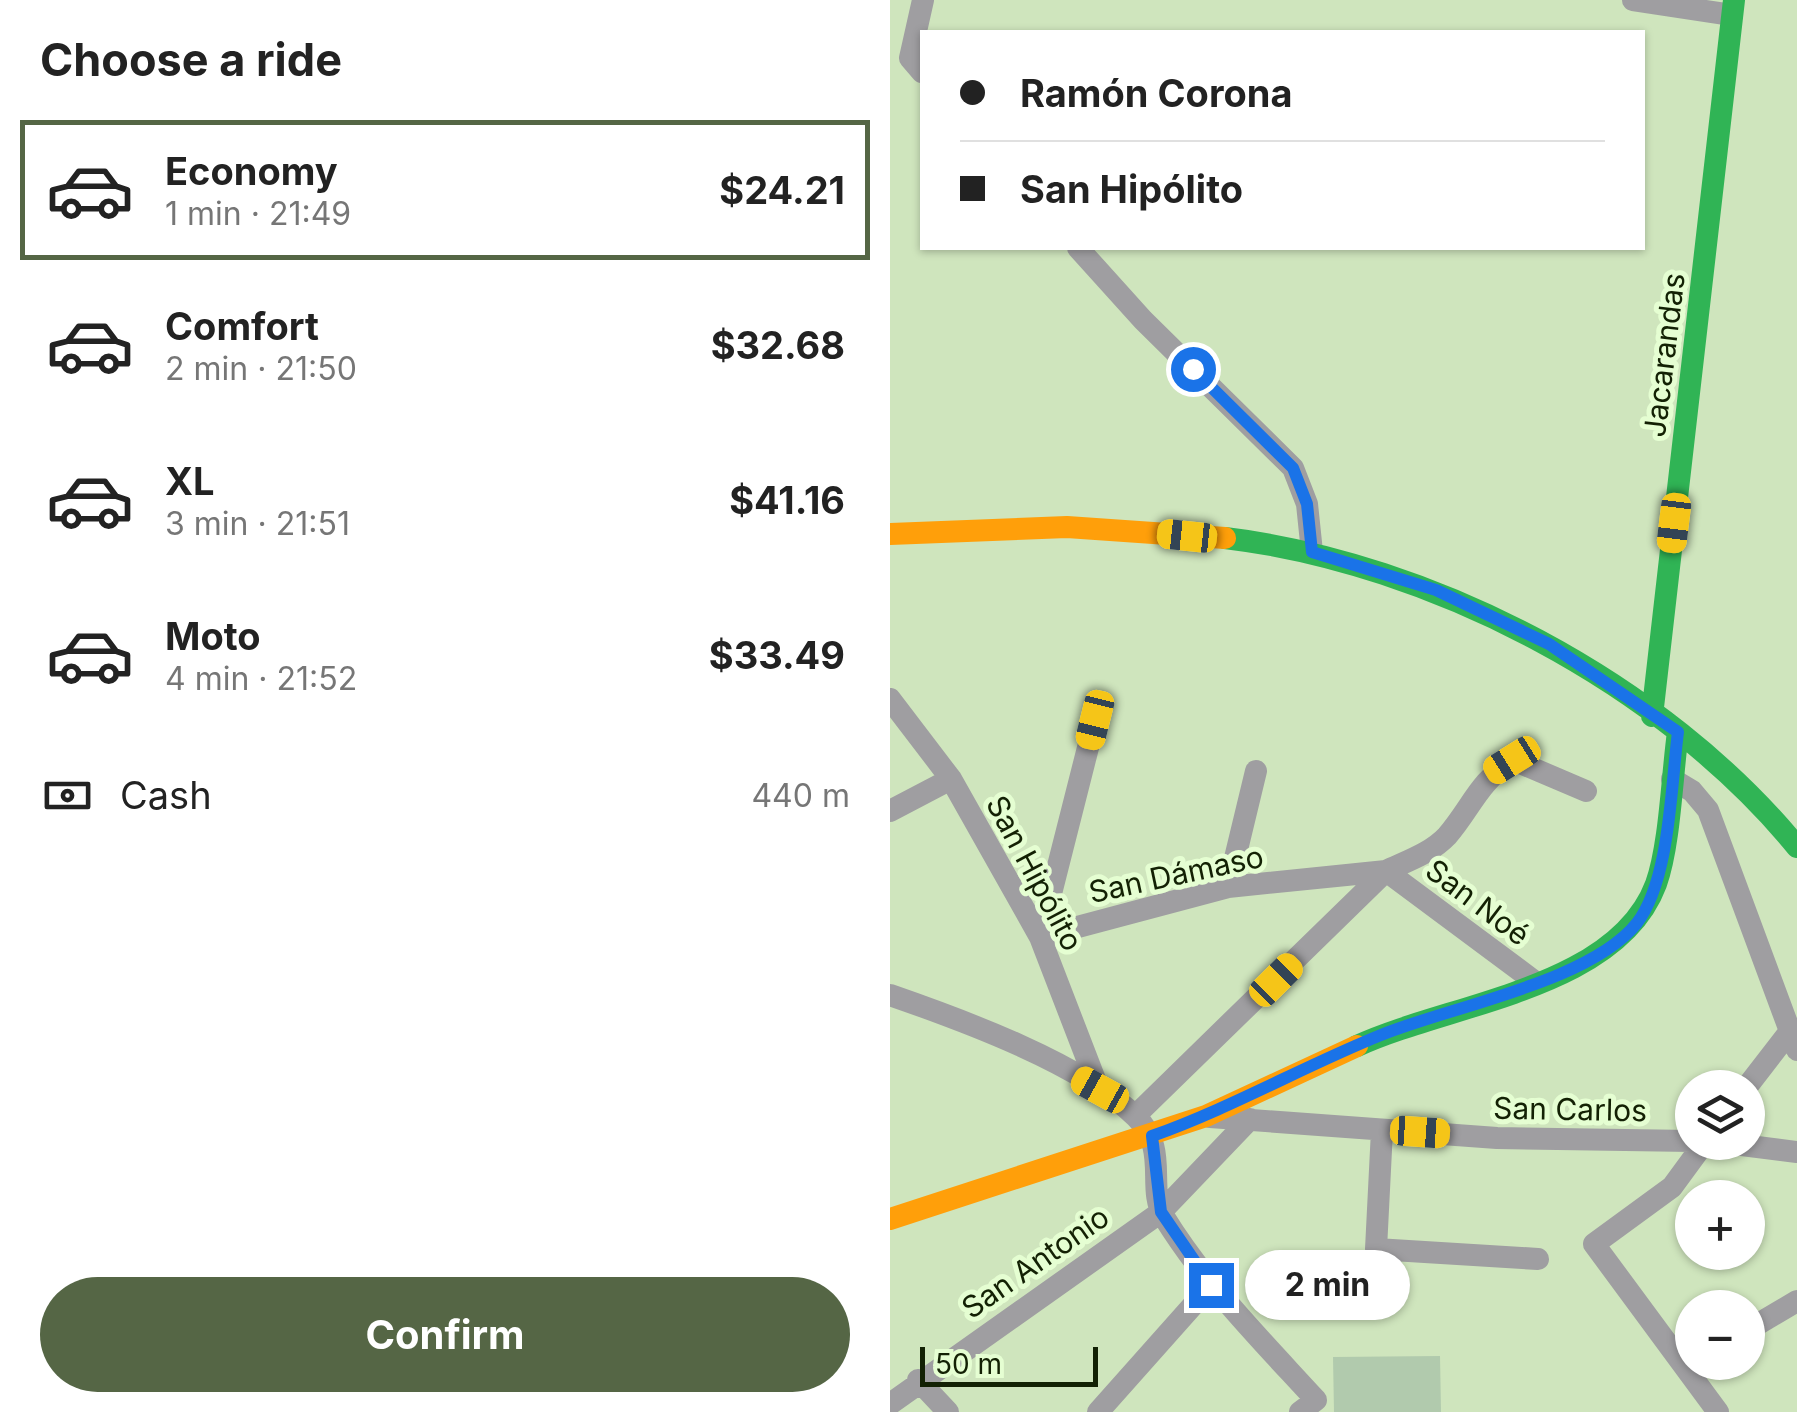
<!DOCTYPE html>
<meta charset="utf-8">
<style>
:root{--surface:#fff;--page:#f2f2f2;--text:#222;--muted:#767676;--line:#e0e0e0;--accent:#556645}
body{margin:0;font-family:Inter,sans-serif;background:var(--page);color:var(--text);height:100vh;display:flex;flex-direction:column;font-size:38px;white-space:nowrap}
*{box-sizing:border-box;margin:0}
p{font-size:32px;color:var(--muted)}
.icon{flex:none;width:55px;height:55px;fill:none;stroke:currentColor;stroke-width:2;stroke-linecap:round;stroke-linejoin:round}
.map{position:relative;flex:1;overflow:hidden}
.side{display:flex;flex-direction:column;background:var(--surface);width:890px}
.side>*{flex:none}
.banner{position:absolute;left:30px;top:30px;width:725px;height:220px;border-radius:0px;box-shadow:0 2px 8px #0004;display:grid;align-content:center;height:220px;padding:0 40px;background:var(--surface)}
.fabs{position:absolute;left:785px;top:1070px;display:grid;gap:20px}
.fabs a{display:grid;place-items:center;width:90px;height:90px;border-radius:50%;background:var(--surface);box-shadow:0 2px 8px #0004;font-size:50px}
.scale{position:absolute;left:30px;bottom:25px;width:178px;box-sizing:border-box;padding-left:10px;border:5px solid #132104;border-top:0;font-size:28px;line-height:35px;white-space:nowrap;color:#132104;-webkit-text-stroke:8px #e5fed2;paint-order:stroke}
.end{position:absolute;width:45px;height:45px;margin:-22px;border:12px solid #1a73e8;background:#fff;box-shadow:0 0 0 5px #fff}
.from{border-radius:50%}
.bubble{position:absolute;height:70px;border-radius:35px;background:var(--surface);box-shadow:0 2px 8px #0004;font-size:32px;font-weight:700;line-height:70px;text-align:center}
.car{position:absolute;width:30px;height:60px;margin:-30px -15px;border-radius:12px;box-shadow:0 0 8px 2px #0007;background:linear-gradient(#f5c518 24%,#345 0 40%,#f5c518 0 76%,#345 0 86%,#f5c518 0)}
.banner b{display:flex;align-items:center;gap:35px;height:95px;font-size:38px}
.banner b+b{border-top:2px solid var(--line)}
.banner i{width:25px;height:25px;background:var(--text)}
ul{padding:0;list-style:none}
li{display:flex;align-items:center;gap:30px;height:140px;margin:0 20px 15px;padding:0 20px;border:5px solid transparent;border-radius:0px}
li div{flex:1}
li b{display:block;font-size:38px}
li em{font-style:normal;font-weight:700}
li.active{border-color:var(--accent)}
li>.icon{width:90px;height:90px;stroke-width:1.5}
h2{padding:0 40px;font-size:45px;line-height:120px}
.pay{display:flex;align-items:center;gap:25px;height:110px;padding:0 40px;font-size:38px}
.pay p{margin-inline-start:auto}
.primary-button{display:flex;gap:20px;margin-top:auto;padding:20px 40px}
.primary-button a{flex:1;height:115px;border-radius:60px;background:var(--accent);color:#fff;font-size:40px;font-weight:700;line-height:115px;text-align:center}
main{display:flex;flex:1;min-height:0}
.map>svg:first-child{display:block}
</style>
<main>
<section class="side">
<h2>Choose a ride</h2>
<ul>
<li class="active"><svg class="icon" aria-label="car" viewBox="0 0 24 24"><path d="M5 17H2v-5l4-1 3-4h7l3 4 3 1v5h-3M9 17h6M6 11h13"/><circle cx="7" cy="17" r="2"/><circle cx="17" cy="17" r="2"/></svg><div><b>Economy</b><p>1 min · 21:49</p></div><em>$24.21</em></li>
<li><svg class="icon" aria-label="car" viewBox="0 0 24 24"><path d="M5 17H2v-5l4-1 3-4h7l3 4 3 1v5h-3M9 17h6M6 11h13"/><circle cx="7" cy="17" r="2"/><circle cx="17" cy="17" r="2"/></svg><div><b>Comfort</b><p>2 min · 21:50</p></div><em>$32.68</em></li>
<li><svg class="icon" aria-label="car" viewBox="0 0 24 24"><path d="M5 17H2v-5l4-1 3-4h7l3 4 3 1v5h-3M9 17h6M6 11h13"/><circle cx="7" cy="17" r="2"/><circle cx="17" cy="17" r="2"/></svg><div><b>XL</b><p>3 min · 21:51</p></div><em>$41.16</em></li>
<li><svg class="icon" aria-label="car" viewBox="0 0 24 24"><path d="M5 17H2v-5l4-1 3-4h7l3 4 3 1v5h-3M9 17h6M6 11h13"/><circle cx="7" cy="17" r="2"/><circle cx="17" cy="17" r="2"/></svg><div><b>Moto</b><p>4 min · 21:52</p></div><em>$33.49</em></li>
</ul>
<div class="pay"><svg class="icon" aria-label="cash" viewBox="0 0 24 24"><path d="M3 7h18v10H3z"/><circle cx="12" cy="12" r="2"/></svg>Cash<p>440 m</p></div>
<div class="primary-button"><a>Confirm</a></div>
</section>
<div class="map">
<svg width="907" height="1412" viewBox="0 0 907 1412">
<rect width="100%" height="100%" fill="#cfe5bd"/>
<path fill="#b1caad" d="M550 1356 551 1412H444L443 1357Z"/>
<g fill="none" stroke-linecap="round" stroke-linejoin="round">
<path stroke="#9f9ea1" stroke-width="22" d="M743 0 842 15
M32 72 20 58 33 0
M188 248 253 320 403 468 417 504 422 552
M0 699 61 779 150 937 209 1090
M205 720 150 937 338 887 496 871
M782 779 802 791 818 810 907 1050
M0 811 61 779
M496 871 644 981
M338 887 366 771
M0 995C72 1020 193 1064 246 1117 280 1150 256 1187 274 1217 316 1285 372 1341 426 1400L410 1412
M856 1088 900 1031
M245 1116 496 871C517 861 541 853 557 836 582 807 588 782 623 760L696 791
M320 1117 607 1138 802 1141
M492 1130 486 1249 648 1259
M815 1142 782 1187 704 1244 828 1412
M828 1142 907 1152
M858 1330 907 1301
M28 1380 58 1412
M0 1404 271 1212 360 1119
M208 1412 321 1285"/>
<path stroke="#30b455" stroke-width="22" d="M335 538C543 563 774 684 907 847
M762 716 844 0
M467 1046C560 1003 727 989 766 884 780 845 782 775 788 732"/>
<path stroke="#ff9f0a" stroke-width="22" d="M0 534 177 527 335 538
M0 1219 316 1116 467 1046"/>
</g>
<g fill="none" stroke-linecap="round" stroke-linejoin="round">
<path stroke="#1a73e8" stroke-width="12" d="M303 369 403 468 417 504 422 552 546 590 659 644 788 732C781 785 780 880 747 923 700 982 562 1006 491 1035 414 1066 341 1108 262 1136L271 1212 321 1285"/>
</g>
<g text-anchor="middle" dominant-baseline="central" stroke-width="10" stroke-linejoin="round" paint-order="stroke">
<g font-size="30" fill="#132104" stroke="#e5fed2">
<text transform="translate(774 355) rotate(-83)">Jacarandas</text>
<text transform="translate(145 873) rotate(62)">San Hipólito</text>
<text transform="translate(286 874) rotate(-12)">San Dámaso</text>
<text transform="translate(588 902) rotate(37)">San Noé</text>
<text transform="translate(680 1109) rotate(1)">San Carlos</text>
<text transform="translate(145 1262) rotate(-35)">San Antonio</text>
</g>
</g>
</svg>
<div class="fabs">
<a><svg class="icon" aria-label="layers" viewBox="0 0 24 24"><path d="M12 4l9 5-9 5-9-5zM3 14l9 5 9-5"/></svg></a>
<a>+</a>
<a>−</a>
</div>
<div class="scale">50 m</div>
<i class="end from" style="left:303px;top:369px"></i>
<i class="end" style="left:321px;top:1285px"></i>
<div class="bubble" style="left:355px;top:1250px;width:165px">2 min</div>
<i class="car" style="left:784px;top:523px;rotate:187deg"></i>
<i class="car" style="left:297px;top:536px;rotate:276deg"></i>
<i class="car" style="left:205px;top:720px;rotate:194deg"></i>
<i class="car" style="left:622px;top:760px;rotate:238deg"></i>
<i class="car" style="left:386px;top:980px;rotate:45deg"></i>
<i class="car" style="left:210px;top:1090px;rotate:299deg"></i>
<i class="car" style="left:530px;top:1132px;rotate:94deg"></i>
<div class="banner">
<b><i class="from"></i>Ramón Corona</b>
<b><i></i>San Hipólito</b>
</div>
</div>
</main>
